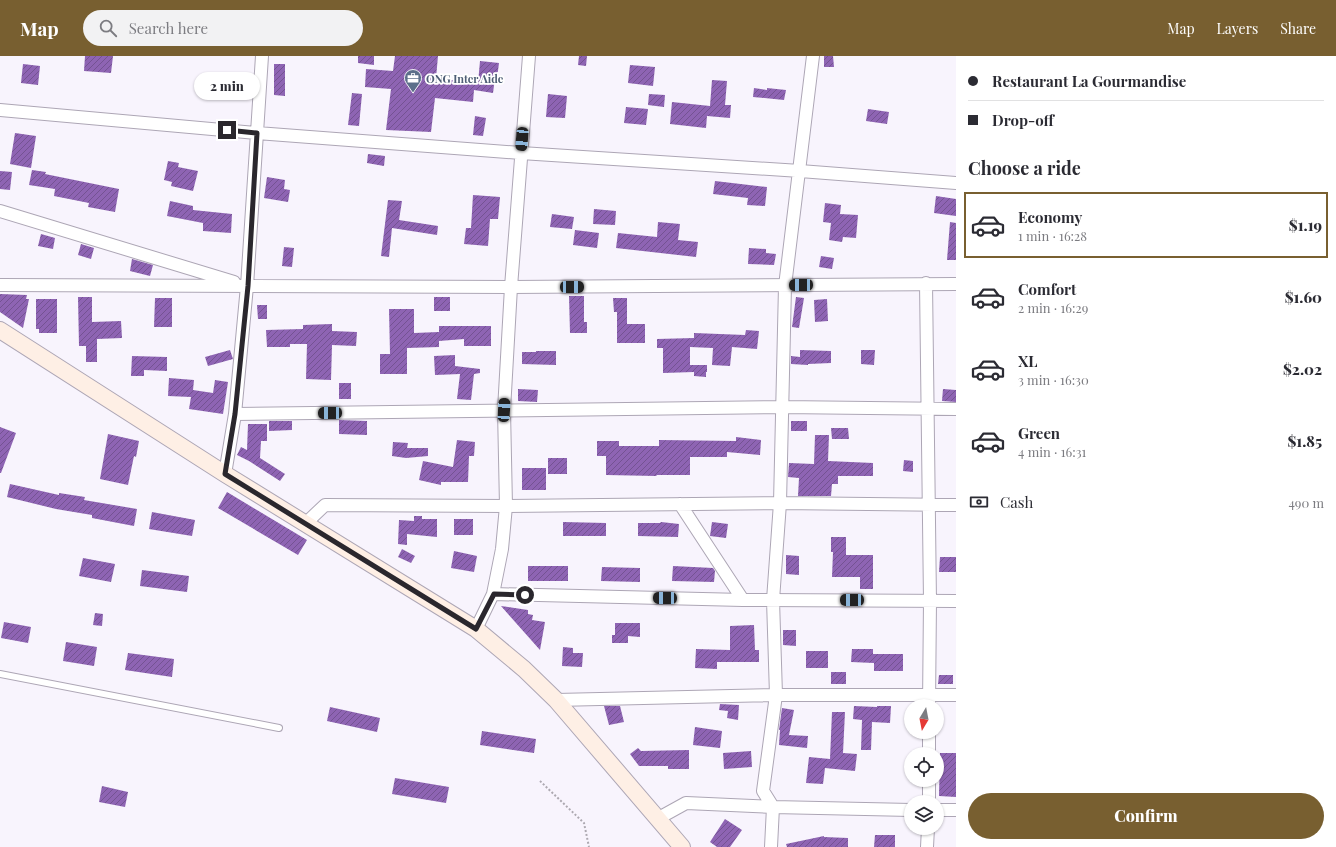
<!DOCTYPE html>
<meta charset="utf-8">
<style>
:root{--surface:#fff;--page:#f2f2f3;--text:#2b2b33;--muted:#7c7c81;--line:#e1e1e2;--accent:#785f30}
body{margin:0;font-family:"Playfair Display",serif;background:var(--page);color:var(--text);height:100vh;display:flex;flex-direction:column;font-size:15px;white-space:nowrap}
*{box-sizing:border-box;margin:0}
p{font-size:13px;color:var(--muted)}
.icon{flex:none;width:22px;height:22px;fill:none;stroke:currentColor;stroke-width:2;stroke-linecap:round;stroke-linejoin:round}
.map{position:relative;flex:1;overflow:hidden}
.drawer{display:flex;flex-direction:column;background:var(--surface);width:380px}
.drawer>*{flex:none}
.guide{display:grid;align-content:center;height:88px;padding:0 12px;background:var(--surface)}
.needle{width:26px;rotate:190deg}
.controls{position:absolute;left:904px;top:643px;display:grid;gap:8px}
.controls a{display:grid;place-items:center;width:40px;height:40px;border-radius:50%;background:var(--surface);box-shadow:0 1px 3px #0004;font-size:20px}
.end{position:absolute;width:18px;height:18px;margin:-9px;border:5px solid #2a272d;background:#fff;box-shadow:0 0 0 2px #fff}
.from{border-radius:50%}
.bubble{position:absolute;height:28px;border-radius:14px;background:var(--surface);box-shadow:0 1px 3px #0004;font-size:13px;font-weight:800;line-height:28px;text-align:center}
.car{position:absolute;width:12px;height:24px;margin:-12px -6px;border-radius:5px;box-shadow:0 0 3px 1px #0007;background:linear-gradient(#222 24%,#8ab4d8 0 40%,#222 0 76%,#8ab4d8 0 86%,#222 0)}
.guide b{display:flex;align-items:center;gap:14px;height:38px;font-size:15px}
.guide b+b{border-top:1px solid var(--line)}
.guide i{width:10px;height:10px;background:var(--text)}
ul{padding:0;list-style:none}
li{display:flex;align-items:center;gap:12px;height:66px;margin:0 8px 6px;padding:0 4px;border:2px solid transparent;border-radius:0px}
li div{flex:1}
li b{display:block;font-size:15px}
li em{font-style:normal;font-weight:800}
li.selected{border-color:var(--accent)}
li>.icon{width:36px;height:36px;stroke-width:1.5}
h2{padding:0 12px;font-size:18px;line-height:48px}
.pay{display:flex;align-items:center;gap:10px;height:44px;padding:0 12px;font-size:15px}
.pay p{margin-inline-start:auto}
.button{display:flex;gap:8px;margin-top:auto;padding:8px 12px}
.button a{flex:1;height:46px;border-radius:24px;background:var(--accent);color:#fff;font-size:16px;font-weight:800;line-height:46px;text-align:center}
header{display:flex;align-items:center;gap:24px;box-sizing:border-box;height:56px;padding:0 20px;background:var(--accent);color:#fff}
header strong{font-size:19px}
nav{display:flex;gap:22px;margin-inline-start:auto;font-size:14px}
.search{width:280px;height:36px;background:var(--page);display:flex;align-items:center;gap:10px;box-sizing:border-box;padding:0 14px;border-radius:22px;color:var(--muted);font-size:15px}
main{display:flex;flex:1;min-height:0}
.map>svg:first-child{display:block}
</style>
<header>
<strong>Map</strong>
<div class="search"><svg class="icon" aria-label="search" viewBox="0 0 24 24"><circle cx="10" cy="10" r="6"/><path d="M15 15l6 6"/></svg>Search here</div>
<nav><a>Map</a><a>Layers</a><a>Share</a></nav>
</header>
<main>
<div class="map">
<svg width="956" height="791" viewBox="0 0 956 791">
<defs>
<pattern id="building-hatch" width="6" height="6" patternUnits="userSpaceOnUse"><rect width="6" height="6" fill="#8e64b3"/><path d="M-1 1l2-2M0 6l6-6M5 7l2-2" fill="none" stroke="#745292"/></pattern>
</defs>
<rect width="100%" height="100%" fill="#f8f4fd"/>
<path fill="url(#building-hatch)" d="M85 0H113L111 17 84 15Z
M358 0H374V9L358 7Z
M395 0H438L436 22 478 27 480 5 499 7 497 22H495L493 37 474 34 473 46 435 42 431 76 386 74 391 33 365 31 366 13 393 15Z
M579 0H587L586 10 578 9Z
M824 0H833L834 11H824Z
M23 8 40 10 38 29 21 27Z
M274 8H285V40L274 39Z
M630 9 655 11 653 30 628 27Z
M712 24 727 25 725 49H731L730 62 707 60 706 72 670 68 672 46 710 50Z
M754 32 767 34V32L786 34 784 44 753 41Z
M352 37 362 38 359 70 348 69Z
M548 38 567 40 565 62 546 61Z
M649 38 665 39 664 51 648 49Z
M626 51 648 53 646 69 624 67Z
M868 53 889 56 887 68 866 65Z
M475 60 486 62 483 80 473 79Z
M15 77 36 80 31 112 10 108Z
M368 98 385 100 384 110 367 107Z
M168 105 179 107 178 111 198 115 193 135 171 130 172 126 164 124Z
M32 114 46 116 45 118 119 133 115 156 88 151 89 147 54 140 55 133 29 129Z
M0 115 12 116 10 134 0 133Z
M267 121 285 124 284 133 290 134 288 146 264 142Z
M715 125 767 131 765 150 747 149 748 142 713 138Z
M473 139 500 141 498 163H490L488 190 464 188 466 172H471Z
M936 140 956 143V160L934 157Z
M388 144 402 145 399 164 438 170 437 179 392 172 389 201 381 200Z
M170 145 193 150V154L232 158 231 177 203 175V167L167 160Z
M825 147 841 149 840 158 858 159 856 182 843 181 842 186 829 184 831 167 823 166Z
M594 153 616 155 615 169 593 168Z
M552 158 574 161 572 173 550 171Z
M658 166 680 168 678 184 698 186 696 201 616 192 618 177 657 181Z
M950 166 956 167V204H947Z
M575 174 599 177 597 192 573 189Z
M41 178 55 182 53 193 38 190Z
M81 188 94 192 91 203 78 199Z
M284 191 294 192 292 211 282 210Z
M749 192 766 193V197L776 198 774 209 748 208Z
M821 200 834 202 832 213 819 211Z
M132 203 153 209 150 220 130 215Z
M0 238 27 239 26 243H29L23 272 0 256Z
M569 240H584V266H587V277H570Z
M78 241H92V266L121 265 122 282 97 283V306H86V290H79Z
M434 241H450V255H434Z
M796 241 804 242 799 272 792 271Z
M155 242H172V271H154Z
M613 242H627V268H645V287H617V256H614Z
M36 243H57V277H39V273H36Z
M827 243 828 265 815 266 814 244Z
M257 249H267V263H258Z
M389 253H414V277L439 276V270H491V290H464V283L439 285V291L407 292V318H380V298H390Z
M332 268V275L357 276 356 290 332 289 331 324 306 323 307 288H290V291H267L266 274 303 273V269Z
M746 274 759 275 757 293 732 291 730 310 712 309 713 292 690 291V309H707V316H706V321L694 320V316L663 317V292H657V283L694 282V277L745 279Z
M230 294 233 303 208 310 205 301Z
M800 294 831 295V307L808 308V309L791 308V300L800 301Z
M861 294H875L874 309 861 308Z
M536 295H556V309L522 308V296H536Z
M455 299V310L480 313V317L474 318 471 344 457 343 460 318 435 319 434 300Z
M132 300 167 301V315L144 314V320H131Z
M169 322 194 324 193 334 213 337 215 324 228 326 223 358 189 353 191 341 168 340Z
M339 327H351V343H339Z
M518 333 538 334 537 346 518 345Z
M943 333 956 334V346L942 345Z
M339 364 367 365V379L339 378Z
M269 365H292V374L269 375Z
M791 365H807V375H791Z
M248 368H267V385H261L260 402 285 418 280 425 249 405 237 399 241 391 247 394Z
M0 371 16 377 1 417H0Z
M831 372H848L849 383H832Z
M108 378 139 385 136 401 134 400 128 429 100 423Z
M815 379H829L828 405 873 407V420H838V428H832L831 440H798L799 422 788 421 789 407 814 408Z
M736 381 761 384 760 399 727 396V401H690V419H657L656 420 606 419V400H597V385H619V390H659V384L736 385Z
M457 384 475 386 474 400H469L468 426H441V429L419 424 423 405 453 411Z
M393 386 408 387 407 392H428V400L406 402 392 400Z
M548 402H567V418H548Z
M904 404 913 405V416L903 415Z
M522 412H546V434H522Z
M10 428 59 439V437L85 441 84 444 137 453 134 470 92 462V459L56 453 7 441Z
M227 436 307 484 298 499 218 452Z
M152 456 195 464 192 480 149 473Z
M414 460H422V463H437V481L407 478V489L398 488 399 464 414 465Z
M454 463H473V479H454Z
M563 466 606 467V480H563Z
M661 466 679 468 678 481 638 480V467H660Z
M712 466 728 468 726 482 710 480Z
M831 481H846V499H873V533H860V521H832L833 496H831Z
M402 493 415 500 411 507 398 501Z
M454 495 477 500 474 516 451 512Z
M786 499 799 500V519L786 518Z
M940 501H956V516H939Z
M83 502 115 508 111 526 79 520Z
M528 510H568V525H528Z
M673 510 713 512 715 515 714 526 672 525Z
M602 511 640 512V526L601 525Z
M142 514 189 520 187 536 140 530Z
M501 550 528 554V558L533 559 532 564 545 566 540 594Z
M95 557 103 558 102 570 93 569Z
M4 566 31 571 28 587 1 582Z
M615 567H640V581L628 580V587H612V579H615Z
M754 569 755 594H759V606H717V613L695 612 696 593 730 594V570Z
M783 574H796V590L783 589Z
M66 586 97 591 94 610 63 605Z
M563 591 573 592V597H583L582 611 562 610Z
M852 593H873V598H903V615H874V607L851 606Z
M806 595H828V612H806Z
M128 597 174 603 172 621 125 614Z
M831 616H846V628H831Z
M939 619H953V628H938Z
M720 648 739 649 738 664 727 662 728 655 719 654Z
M604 650H620L624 666 609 669Z
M854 650 877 651V650H891L890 667 872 666 871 694H861L862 664 853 663Z
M330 651 380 662 377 676 327 665Z
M782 652 794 654 789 679 808 680 807 692 779 689 780 674H779Z
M832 656H845L843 697 857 698 855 715 825 712 823 728 806 727 809 701 830 703Z
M695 671 722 675 720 692 693 689Z
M482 675 536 683 534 697 480 689Z
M638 692 641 695 689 694V713H668V710H639L630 698Z
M751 695 752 711 724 713 723 697Z
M940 697H956V741L939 740Z
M395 722 449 731 446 747 392 738Z
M102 730 128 736 125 751 99 746Z
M725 763 742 774 730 791H717L710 786Z
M875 779H895V791H874Z
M824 780V781L848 782V791H787L786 788Z"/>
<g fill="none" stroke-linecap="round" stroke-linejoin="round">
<defs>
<path id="lane" d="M0 618 279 672"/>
<path id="street" d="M0 54 257 77 521 97 800 115 956 127
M0 155 234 226
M926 227 930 545 929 650
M0 229 511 231 956 228
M235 358 782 351 956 353
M225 418 235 358 247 230 262 0
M680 448 743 544
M305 468 325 449 506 450 780 447 956 449
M493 538 743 544 956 545
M476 573 493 538 502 493 506 450 504 354 511 231 529 0
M556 644 776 639H956
M929 698V676
M929 746V724
M937 754H956
M657 763 686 747 773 751 911 754
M771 791 773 751 763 735 776 639 773 544 780 447 785 230 813 0
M927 791 928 772"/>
<path id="secondary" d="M0 274 225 418 476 573 524 613 556 644 682 791"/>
</defs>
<use href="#lane" stroke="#ada6b5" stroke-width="8"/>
<use href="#street" stroke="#ada6b5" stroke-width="14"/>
<use href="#secondary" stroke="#ada6b5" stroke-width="18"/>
<path stroke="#ada9b1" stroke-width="2" stroke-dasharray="2 2" stroke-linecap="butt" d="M540 725 584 767 589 791"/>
<use href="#lane" stroke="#fff" stroke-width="6"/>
<use href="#street" stroke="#fff" stroke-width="12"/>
<use href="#secondary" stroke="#feefe5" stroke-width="16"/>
</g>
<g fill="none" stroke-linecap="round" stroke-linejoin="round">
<path stroke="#2a272d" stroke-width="5" d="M227 74 257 77 248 230 235 358 225 418 476 573 494 538 525 539"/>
</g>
<defs>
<symbol id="office-pin" viewBox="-11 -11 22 30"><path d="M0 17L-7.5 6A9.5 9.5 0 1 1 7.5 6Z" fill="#5c6f8a" stroke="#fff"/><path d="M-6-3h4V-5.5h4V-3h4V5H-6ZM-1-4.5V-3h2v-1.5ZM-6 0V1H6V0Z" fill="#fff"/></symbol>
</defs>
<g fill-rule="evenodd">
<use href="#office-pin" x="403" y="12" width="20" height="27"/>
</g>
<g text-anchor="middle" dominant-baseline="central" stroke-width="3.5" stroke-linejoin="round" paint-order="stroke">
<g font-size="11" font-weight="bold" fill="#4e5e75" stroke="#fff" text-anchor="start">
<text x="426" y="22">ONG Inter Aide</text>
</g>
</g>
</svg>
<div class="controls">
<a><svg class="needle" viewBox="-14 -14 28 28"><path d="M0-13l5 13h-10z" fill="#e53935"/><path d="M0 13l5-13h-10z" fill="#7c7c81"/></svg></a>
<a><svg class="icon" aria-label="locate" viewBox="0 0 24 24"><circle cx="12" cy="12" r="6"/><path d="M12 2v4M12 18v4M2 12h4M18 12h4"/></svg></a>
<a><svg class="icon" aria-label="layers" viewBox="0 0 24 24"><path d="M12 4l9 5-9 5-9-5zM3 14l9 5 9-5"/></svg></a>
</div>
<i class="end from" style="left:525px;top:539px"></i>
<i class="end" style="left:227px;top:74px"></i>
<div class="bubble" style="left:194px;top:16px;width:66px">2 min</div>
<i class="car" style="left:522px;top:83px;rotate:185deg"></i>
<i class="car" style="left:801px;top:229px;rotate:269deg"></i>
<i class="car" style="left:572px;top:231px;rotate:90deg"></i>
<i class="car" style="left:504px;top:354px;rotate:3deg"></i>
<i class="car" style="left:330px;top:357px;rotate:269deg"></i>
<i class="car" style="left:665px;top:542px;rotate:271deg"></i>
<i class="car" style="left:852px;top:544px;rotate:270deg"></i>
</div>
<section class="drawer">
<div class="guide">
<b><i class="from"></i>Restaurant La Gourmandise</b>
<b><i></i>Drop-off</b>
</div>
<h2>Choose a ride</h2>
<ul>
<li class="selected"><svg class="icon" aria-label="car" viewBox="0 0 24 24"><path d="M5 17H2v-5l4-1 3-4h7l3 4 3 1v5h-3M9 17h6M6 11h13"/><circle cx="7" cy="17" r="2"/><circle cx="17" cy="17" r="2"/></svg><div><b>Economy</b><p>1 min · 16:28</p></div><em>$1.19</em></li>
<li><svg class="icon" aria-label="car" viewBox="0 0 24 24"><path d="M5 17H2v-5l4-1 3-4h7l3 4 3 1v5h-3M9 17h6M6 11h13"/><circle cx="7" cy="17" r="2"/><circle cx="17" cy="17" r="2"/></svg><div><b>Comfort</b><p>2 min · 16:29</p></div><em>$1.60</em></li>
<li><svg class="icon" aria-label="car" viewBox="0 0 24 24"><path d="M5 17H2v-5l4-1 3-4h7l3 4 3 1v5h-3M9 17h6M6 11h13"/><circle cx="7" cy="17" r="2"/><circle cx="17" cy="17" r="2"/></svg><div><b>XL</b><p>3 min · 16:30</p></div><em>$2.02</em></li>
<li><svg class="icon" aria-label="car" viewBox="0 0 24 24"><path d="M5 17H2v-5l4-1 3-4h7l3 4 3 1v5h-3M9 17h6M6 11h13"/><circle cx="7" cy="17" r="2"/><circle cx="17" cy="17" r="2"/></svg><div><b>Green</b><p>4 min · 16:31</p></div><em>$1.85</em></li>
</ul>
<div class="pay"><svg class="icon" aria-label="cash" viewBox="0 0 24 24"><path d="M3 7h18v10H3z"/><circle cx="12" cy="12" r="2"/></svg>Cash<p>490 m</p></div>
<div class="button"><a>Confirm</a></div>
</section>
</main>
